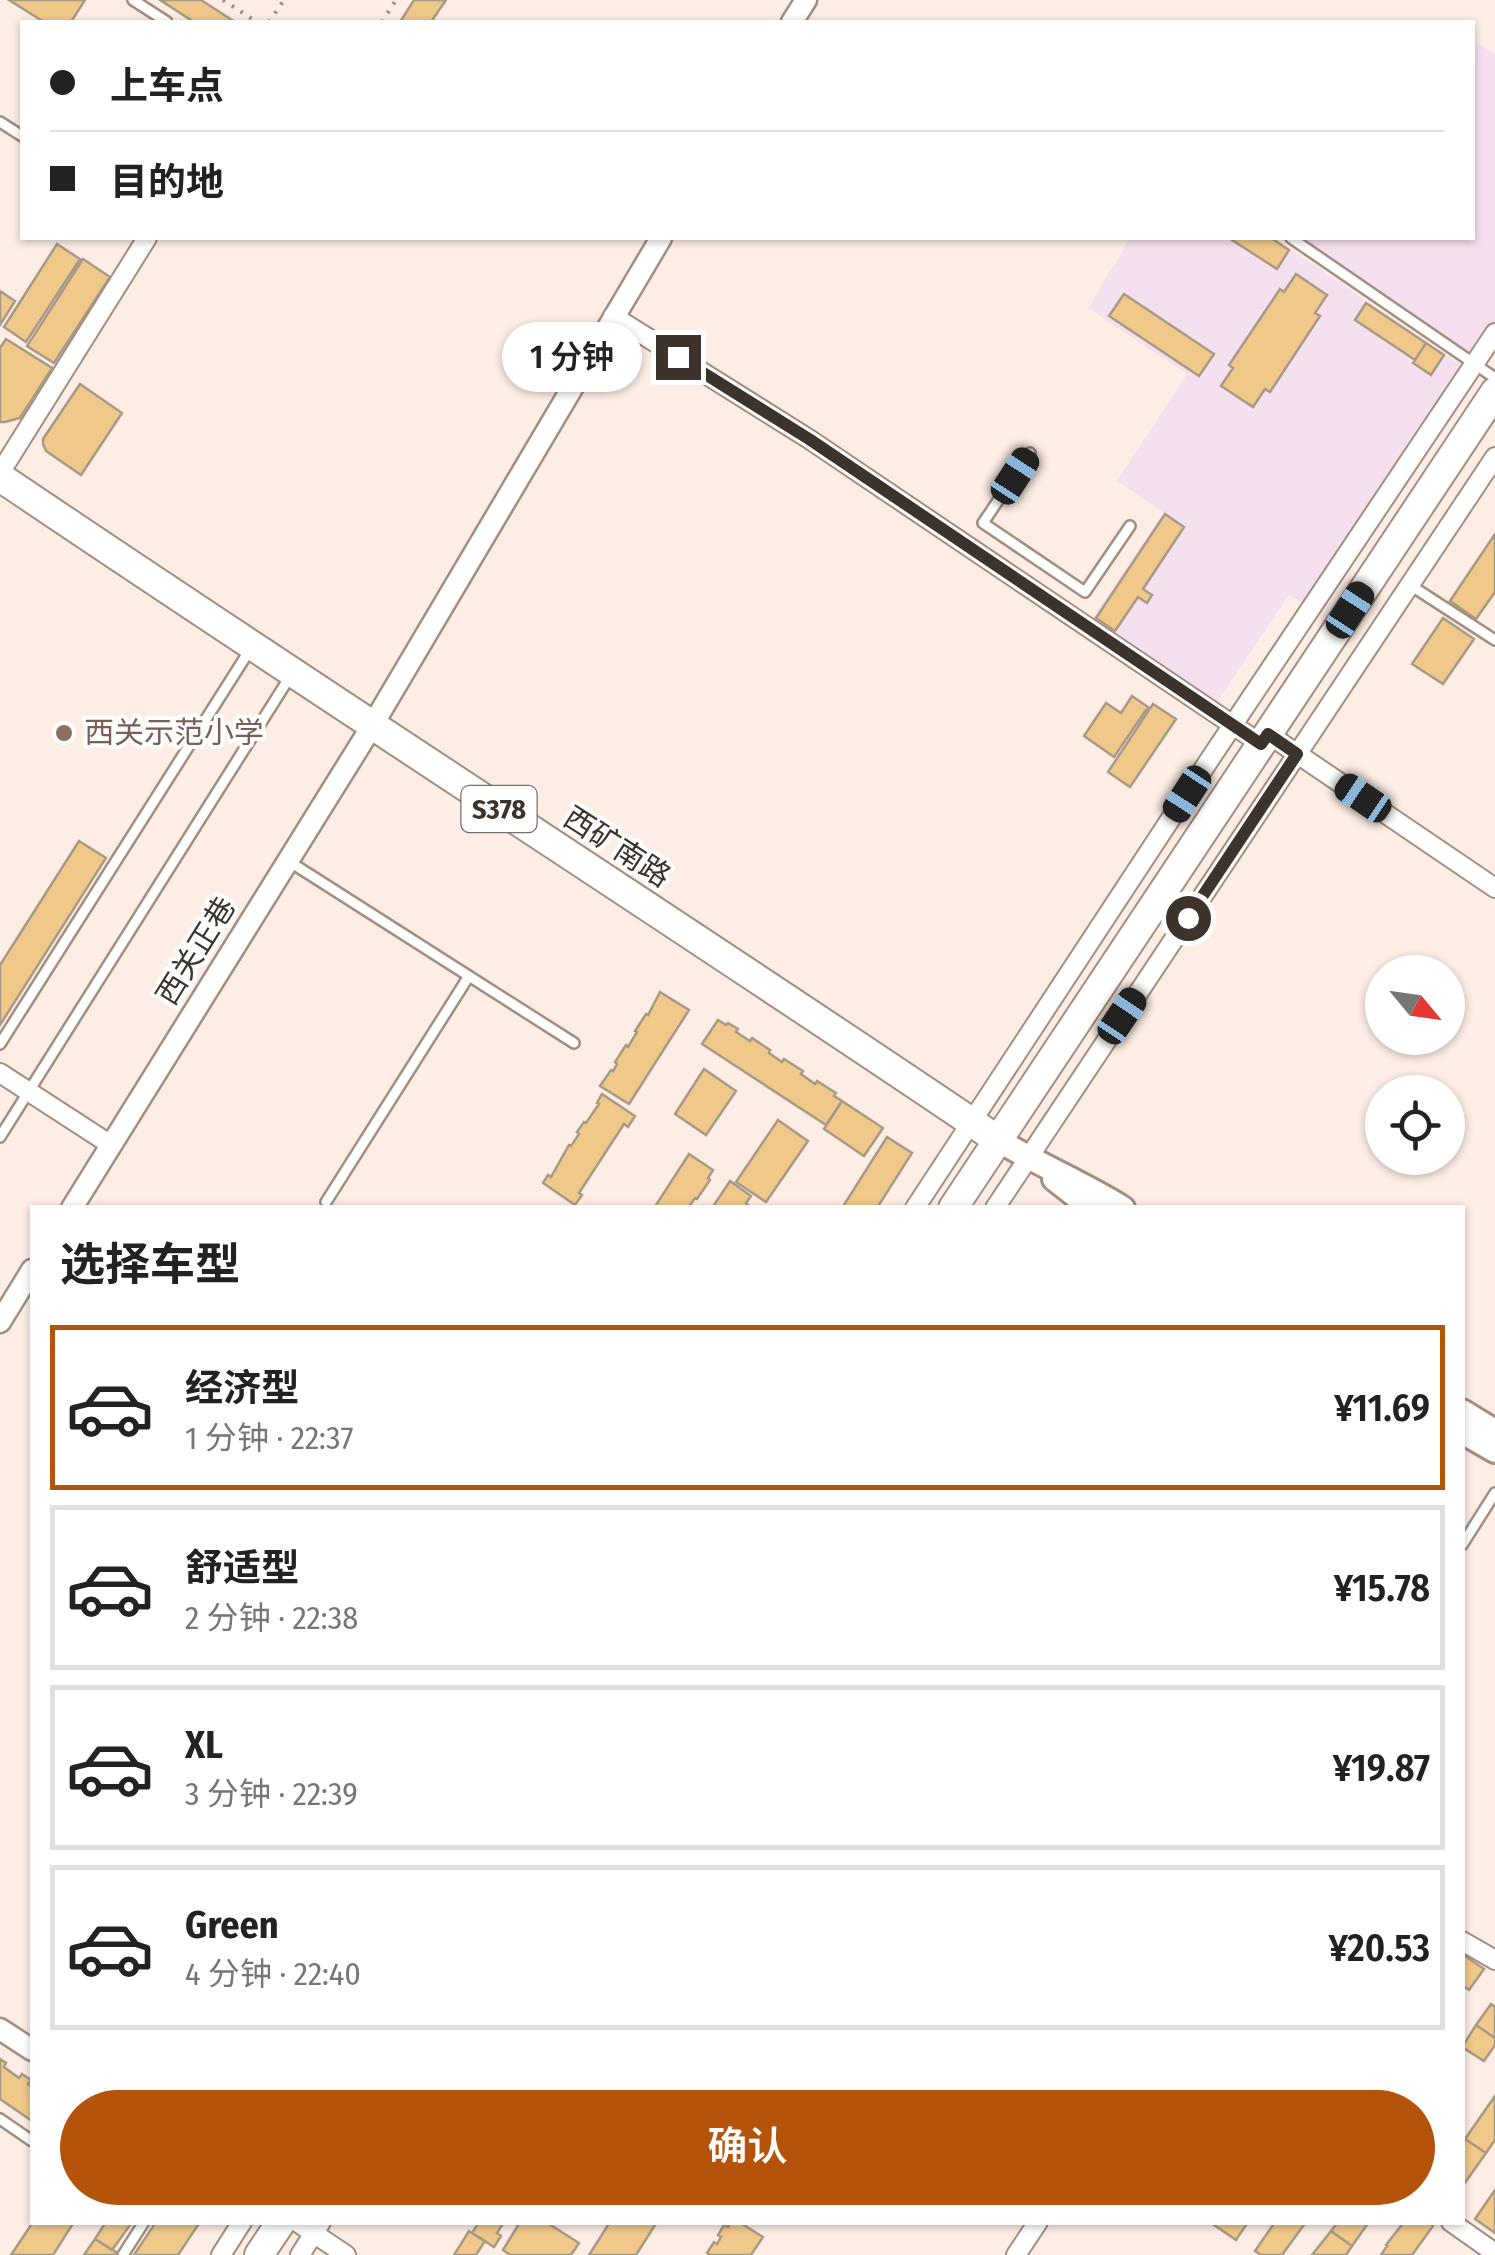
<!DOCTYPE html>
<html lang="zh">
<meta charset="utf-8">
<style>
:root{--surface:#fff;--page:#f6f6f6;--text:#222;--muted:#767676;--line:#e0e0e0;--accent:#b45309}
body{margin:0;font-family:"Fira Sans Condensed","Noto Sans SC",sans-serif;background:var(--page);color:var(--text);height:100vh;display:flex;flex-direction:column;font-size:38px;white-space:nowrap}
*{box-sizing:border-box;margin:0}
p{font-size:32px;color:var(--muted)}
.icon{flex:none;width:55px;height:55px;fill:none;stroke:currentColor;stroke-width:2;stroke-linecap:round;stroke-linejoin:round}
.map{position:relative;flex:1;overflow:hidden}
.panel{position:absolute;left:30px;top:1205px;width:1435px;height:1020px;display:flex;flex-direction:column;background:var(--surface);border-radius:0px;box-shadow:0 2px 8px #0004}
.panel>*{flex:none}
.hud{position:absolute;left:20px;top:20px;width:1455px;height:220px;border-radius:0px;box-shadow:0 2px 8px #0004;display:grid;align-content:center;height:220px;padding:0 30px;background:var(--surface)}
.needle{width:65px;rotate:119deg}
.tools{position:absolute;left:1365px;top:955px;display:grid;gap:20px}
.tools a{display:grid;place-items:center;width:100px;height:100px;border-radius:50%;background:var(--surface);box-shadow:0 2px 8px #0004;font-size:50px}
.end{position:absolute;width:45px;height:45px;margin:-22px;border:12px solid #3c332d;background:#fff;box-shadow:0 0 0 5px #fff}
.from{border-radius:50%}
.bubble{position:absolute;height:70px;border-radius:35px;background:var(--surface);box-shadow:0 2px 8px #0004;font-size:32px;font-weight:600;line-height:70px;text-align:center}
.car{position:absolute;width:30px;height:60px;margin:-30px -15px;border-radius:12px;box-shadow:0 0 8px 2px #0007;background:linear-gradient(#222 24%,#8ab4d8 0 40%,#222 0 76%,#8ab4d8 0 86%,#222 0)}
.hud b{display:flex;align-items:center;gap:35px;height:95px;font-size:38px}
.hud b+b{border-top:2px solid var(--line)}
.hud i{width:25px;height:25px;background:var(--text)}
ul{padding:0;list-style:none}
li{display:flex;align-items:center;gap:30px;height:165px;margin:0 20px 15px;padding:0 10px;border:5px solid var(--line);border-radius:0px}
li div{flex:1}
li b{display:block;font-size:38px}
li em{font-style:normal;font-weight:600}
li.on{border-color:var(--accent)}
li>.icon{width:90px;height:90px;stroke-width:1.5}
h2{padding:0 30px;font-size:45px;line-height:120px}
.button{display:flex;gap:20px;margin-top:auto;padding:20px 30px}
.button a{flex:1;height:115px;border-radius:60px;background:var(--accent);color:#fff;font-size:40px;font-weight:600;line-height:115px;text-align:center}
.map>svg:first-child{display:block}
</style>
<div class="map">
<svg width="1495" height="2255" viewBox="0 0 1495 2255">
<rect width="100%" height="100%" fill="#fceee5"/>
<path fill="#f5e0ef" d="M1477 43 1495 54V322L1473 354 1298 238H1472L1473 50Z
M1130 238H1274L1465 368 1306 606 1289 595 1215 705 1090 622 1164 513 1117 481 1187 374 1088 308Z"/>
<path fill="#efc88a" stroke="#a89a86" stroke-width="2.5" d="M9 0H85L71 22H44Z
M160 0H201L235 22H194Z
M414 0H446L431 22H400Z
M1229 238H1271L1289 250 1277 269Z
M57 244 80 259 26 342 4 327Z
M83 259 110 277 54 363 27 346Z
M1296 274 1327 295 1315 313 1320 316 1270 392 1265 389 1253 407 1221 386 1233 368 1229 365 1280 289 1284 292Z
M0 291 15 301 0 325Z
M1124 294 1214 354 1199 376 1109 316Z
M1366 303 1426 343 1415 360 1355 320Z
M6 339 52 368 20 418 5 422H0V348Z
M1426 343 1444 355 1431 375 1413 363Z
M80 384 122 413 81 475 46 451 43 444V439Z
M1165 514 1184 527 1143 589 1152 595 1147 603 1138 597 1115 631 1096 618Z
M1495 534V592L1476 619 1450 601Z
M1443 618 1474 639 1443 684 1412 664Z
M1132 696 1148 707 1114 757 1084 736 1106 703 1121 713Z
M1153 704 1176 719 1130 787 1108 772Z
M79 841 106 858 0 1025V965Z
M660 992 689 1010 629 1104 600 1086 611 1070 613 1071 617 1064 615 1062 626 1045 628 1047 637 1032 635 1031 646 1014 648 1015Z
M718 1020 726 1025 728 1023 738 1029 736 1032 750 1041 752 1038 770 1050 769 1053 782 1062 784 1059 803 1071 801 1074 815 1084 817 1081 836 1093 834 1096 842 1101 826 1125 702 1044Z
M704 1069 736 1091 706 1135 675 1114Z
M602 1094 635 1116 628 1127 624 1124 579 1193 582 1195 575 1205 543 1183 548 1175 551 1177 569 1145 571 1146 579 1134 577 1132 584 1122 586 1123 599 1104 597 1103Z
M842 1101 883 1128 864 1156 824 1129Z
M778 1120 808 1141 766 1202 736 1182Z
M887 1137 912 1153 877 1208H842Z
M689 1154 713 1170 708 1178 710 1180 697 1199 695 1198 688 1208H654Z
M730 1181 751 1196 746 1203 748 1205 746 1208H712Z
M1462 1954 1484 1969 1469 1990 1462 1985Z
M1491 2004 1495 2007V2038L1476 2025Z
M1476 2025 1495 2038V2045L1484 2061 1462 2047Z
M0 2059 6 2063 4 2067 19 2078 22 2074 31 2080 28 2084 32 2087V2121L0 2099Z
M1495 2096V2140L1486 2153 1465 2139Z
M1465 2139 1486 2153 1462 2187V2142Z
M1495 2190V2233L1475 2219Z
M33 2222H74L53 2255H11Z
M106 2222H126L130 2225 112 2250 95 2239Z
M156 2222H200L178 2255H134Z
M479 2222H504L497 2233 501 2236 494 2247 472 2233Z
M520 2222H546L579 2243 571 2255H510L503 2250Z
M610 2222H657L636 2255H589Z
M731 2222H739L763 2237 751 2255H710L707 2253 714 2242 717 2244 721 2237 718 2235 724 2225 728 2227Z
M1216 2222H1248L1236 2240 1214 2225Z
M1275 2222H1306L1282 2255H1261L1255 2251Z
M1338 2222H1369L1352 2246 1331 2231Z
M1404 2222H1429L1433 2226 1412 2255H1381L1387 2246 1386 2245Z
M469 2231 485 2241 476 2255H454Z
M1331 2231 1352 2246 1346 2255H1312Z
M95 2239 116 2252 114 2255H84Z"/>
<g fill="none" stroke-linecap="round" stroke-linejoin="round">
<defs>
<path id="service" d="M133 0 167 22
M0 122 22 136
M1291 238 1495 378
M1030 453 983 523 1085 592 1130 526
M1410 585 1495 640
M290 862 574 1043
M0 1044 251 648
M0 1137 291 675
M326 1202 469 976
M1462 1545 1495 1493
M0 2119 32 2141
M123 2255 144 2222"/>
<path id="minor" d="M613 316 809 439 1261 744
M0 473 147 238
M1268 734 1495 888
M0 1073 111 1145
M915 1208 1208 762 1495 333
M995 1208 1495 457
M1462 1941 1495 1960
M297 2222 346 2255
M1451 2222 1495 2253
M221 2255 242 2222
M300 2255 321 2222
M1016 2255 1038 2222"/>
<path id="tertiary" d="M792 22 806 0
M72 1208 372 726 661 238
M0 1322 32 1270
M0 2029 32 2050"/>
<path id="secondary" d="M998 1140C1039 1165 1083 1183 1123 1208
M1054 1179 1091 1208
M1462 1411 1495 1431
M1462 1432 1495 1451"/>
<path id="primary" d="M0 477C331 701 667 916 998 1140
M953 1208 1495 392
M259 2255 281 2222"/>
</defs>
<use href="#service" stroke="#a38e7f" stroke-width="14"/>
<use href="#minor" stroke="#a38e7f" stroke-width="22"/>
<use href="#tertiary" stroke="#a38e7f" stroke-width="25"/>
<use href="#secondary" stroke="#a38e7f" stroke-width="28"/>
<use href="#primary" stroke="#a38e7f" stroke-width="32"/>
<path stroke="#9a8e87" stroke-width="4" stroke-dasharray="2.5 8" stroke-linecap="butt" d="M223 0 257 22
M269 22 284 0
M382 22 396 0"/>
<use href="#service" stroke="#fff" stroke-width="9"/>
<use href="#minor" stroke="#fff" stroke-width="18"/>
<use href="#tertiary" stroke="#fff" stroke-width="20"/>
<use href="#secondary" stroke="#fff" stroke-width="22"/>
<use href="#primary" stroke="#fff" stroke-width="28"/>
</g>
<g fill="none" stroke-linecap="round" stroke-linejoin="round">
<path stroke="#3c332d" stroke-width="12" d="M678 357 809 439 1261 744 1268 734 1297 754 1188 918"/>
</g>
<circle fill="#8d6e63" stroke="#fff" stroke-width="4" cx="64" cy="733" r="10"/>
<g text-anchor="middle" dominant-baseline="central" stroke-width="8" stroke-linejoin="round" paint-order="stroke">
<rect fill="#fff" stroke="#76706c" stroke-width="2.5" x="461.5" y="786" width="75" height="46" rx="8"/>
<g font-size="28" font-weight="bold" fill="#3c332d">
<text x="499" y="809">S378</text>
</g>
<g font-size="30" fill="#785e54" stroke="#fff" text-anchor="start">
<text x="84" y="733">西关示范小学</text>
</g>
<g font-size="30" fill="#3c332d" stroke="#fff">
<text transform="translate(617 847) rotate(33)">西矿南路</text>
<text transform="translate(196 951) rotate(-58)">西关正巷</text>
</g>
</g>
</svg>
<div class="tools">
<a><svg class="needle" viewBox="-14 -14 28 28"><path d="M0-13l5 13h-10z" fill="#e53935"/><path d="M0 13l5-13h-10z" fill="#767676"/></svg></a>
<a><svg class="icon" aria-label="locate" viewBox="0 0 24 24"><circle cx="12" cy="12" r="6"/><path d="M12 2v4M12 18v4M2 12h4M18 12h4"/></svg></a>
</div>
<i class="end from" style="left:1188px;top:918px"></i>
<i class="end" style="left:678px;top:357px"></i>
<div class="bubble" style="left:502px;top:322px;width:140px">1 分钟</div>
<i class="car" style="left:1015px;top:476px;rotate:33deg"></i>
<i class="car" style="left:1350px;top:610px;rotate:33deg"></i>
<i class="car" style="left:1187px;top:794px;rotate:213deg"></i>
<i class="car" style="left:1363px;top:798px;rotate:304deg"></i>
<i class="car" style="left:1122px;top:1016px;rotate:34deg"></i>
<div class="hud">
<b><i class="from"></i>上车点</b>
<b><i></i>目的地</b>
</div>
<section class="panel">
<h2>选择车型</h2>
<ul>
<li class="on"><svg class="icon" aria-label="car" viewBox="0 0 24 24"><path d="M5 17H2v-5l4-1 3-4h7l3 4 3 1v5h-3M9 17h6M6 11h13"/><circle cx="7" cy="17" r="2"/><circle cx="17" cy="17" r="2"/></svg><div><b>经济型</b><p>1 分钟 · 22:37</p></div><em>¥11.69</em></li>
<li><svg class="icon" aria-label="car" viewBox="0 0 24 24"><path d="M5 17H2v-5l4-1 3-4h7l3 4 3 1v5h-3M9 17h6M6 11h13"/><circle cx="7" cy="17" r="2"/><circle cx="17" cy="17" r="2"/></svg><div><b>舒适型</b><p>2 分钟 · 22:38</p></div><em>¥15.78</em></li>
<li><svg class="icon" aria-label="car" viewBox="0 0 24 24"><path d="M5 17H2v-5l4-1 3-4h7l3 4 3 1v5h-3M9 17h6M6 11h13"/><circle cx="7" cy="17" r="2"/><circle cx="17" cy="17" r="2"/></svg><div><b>XL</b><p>3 分钟 · 22:39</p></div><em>¥19.87</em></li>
<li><svg class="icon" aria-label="car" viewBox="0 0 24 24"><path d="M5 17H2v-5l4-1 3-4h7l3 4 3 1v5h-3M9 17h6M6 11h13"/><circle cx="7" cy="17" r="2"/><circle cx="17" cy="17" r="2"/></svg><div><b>Green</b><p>4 分钟 · 22:40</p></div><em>¥20.53</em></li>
</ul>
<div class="button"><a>确认</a></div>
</section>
</div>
